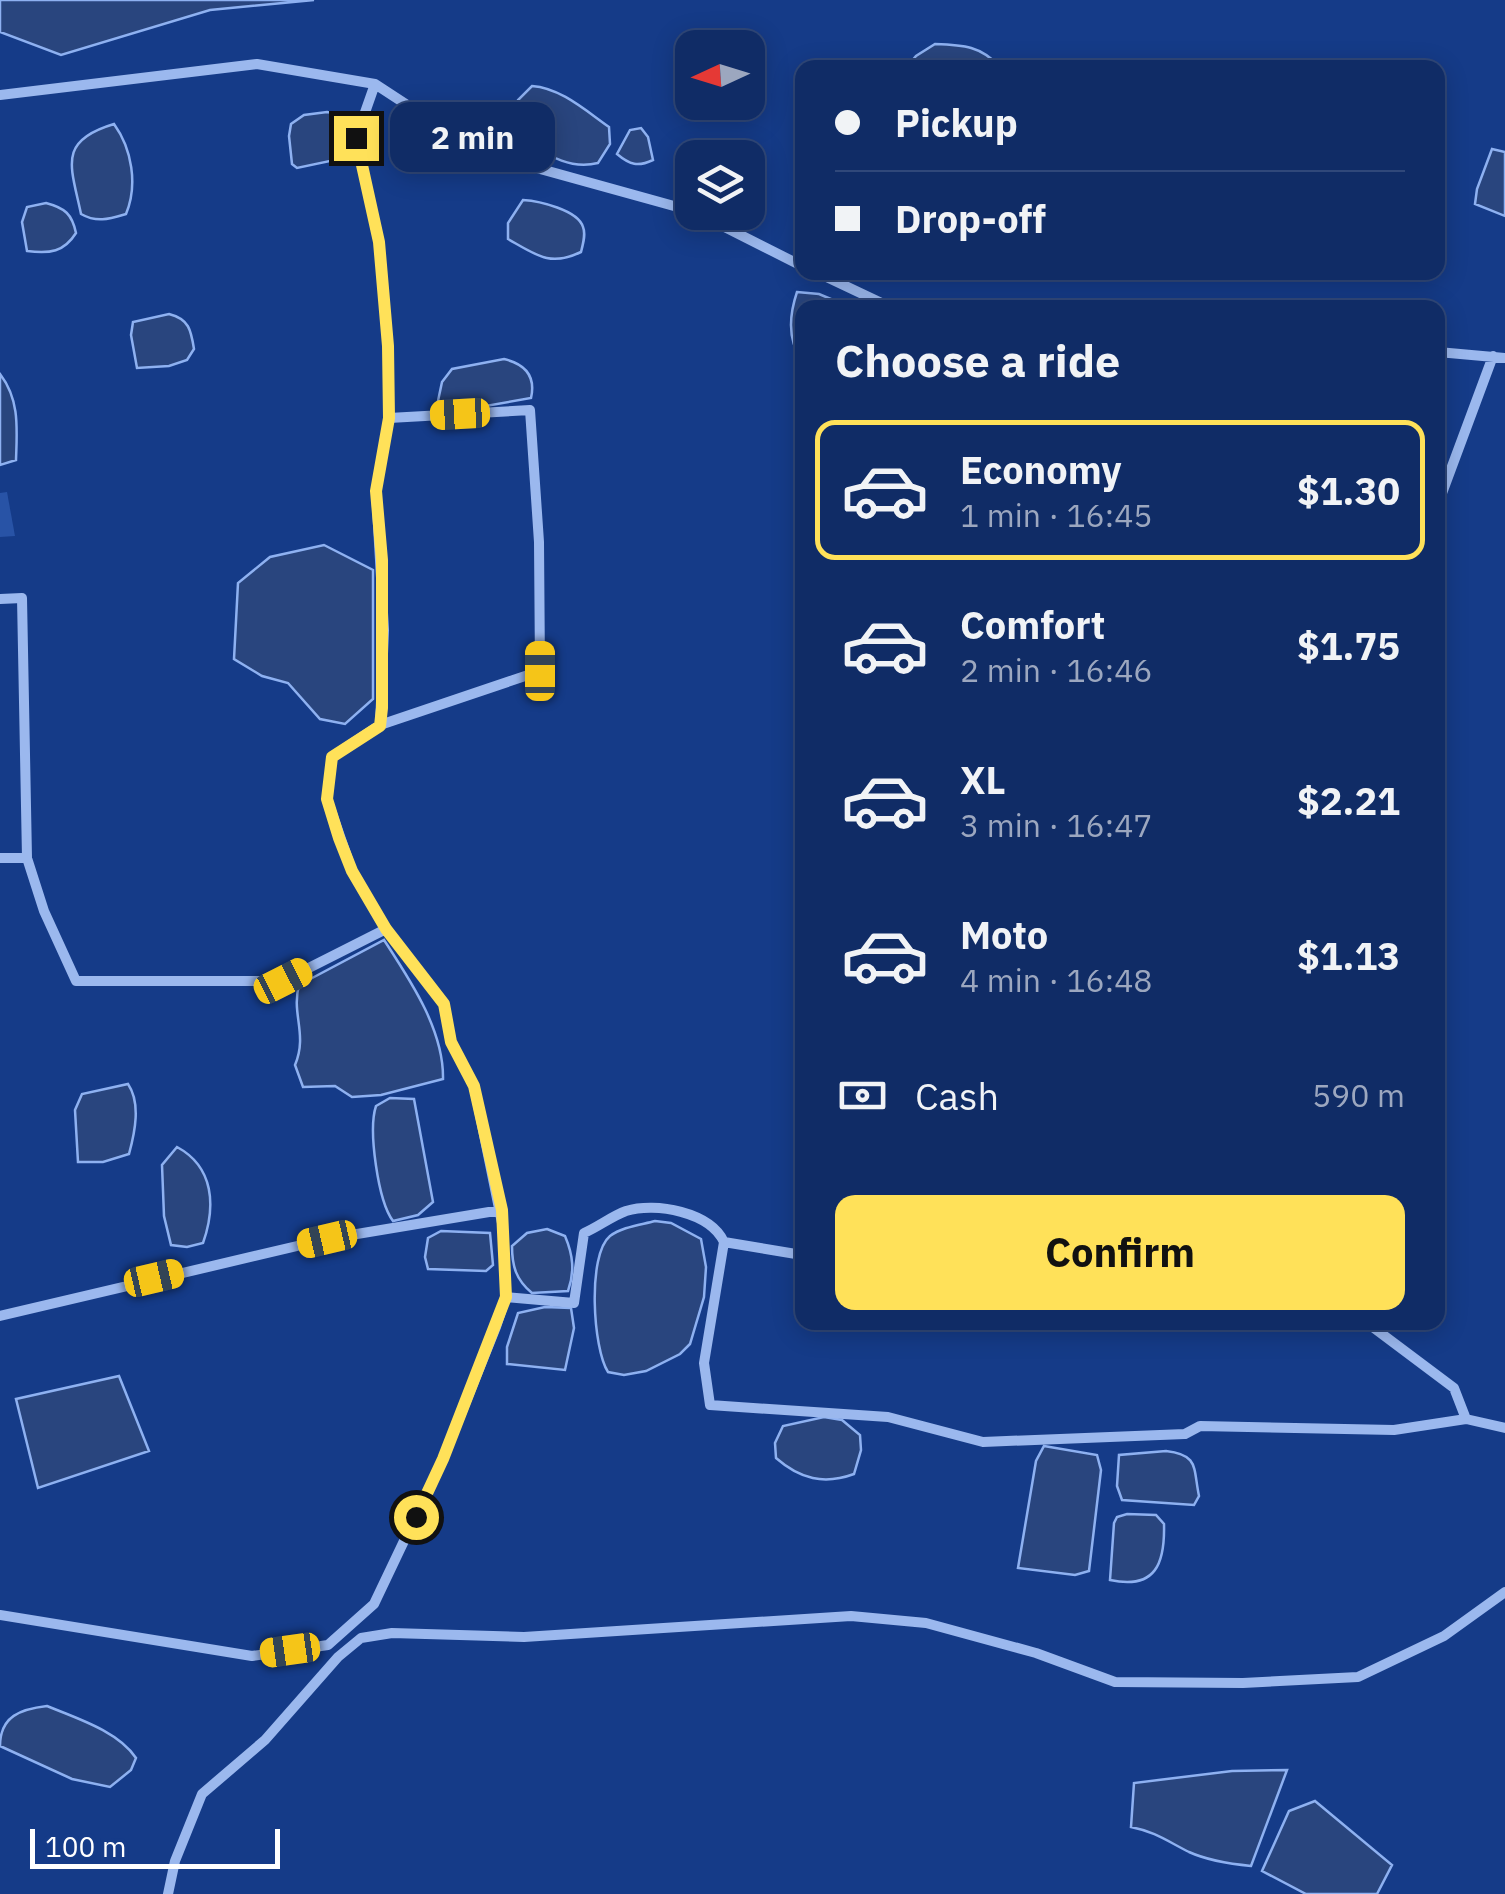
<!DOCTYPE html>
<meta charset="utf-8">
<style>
:root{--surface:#102c66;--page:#1e386f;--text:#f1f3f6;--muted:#9ca7bf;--line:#30487a;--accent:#ffe159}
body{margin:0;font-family:"IBM Plex Sans",sans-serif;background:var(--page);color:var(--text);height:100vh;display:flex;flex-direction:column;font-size:38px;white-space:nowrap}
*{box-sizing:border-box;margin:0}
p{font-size:32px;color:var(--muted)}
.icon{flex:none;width:55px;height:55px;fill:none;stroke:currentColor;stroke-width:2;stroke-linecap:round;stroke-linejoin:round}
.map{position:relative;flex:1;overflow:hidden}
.panel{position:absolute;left:795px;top:300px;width:650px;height:1030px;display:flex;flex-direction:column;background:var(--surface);border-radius:20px;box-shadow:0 5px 25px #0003,0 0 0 2px var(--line)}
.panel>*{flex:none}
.guide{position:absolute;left:795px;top:60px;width:650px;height:220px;border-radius:20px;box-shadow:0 5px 25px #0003,0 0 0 2px var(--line);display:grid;align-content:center;height:220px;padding:0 40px;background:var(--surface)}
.needle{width:65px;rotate:266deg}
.fabs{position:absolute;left:675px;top:30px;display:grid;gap:20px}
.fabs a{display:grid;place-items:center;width:90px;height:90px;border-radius:20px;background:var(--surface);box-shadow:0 5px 25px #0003,0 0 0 2px var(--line);font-size:50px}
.scale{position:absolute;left:30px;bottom:25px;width:250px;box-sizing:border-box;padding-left:10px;border:5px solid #fff;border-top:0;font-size:28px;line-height:35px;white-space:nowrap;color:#fff;-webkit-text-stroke:8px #153b88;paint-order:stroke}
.end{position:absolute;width:45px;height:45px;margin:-22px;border:12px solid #ffe159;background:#111;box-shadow:0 0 0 5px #111}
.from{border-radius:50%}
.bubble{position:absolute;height:70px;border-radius:20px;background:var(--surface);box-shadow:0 5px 25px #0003,0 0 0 2px var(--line);font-size:32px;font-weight:700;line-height:70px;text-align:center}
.car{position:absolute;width:30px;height:60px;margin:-30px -15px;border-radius:12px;box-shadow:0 0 8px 2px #0007;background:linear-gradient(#f5c518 24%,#345 0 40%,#f5c518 0 76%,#345 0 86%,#f5c518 0)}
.guide b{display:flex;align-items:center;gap:35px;height:95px;font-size:38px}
.guide b+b{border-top:2px solid var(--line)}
.guide i{width:25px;height:25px;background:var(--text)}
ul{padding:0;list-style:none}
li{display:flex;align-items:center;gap:30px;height:140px;margin:0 20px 15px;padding:0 20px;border:5px solid transparent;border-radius:20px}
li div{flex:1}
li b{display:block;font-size:38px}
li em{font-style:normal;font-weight:700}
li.active{border-color:var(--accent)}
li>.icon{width:90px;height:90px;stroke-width:1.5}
h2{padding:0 40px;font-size:45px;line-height:120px}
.pay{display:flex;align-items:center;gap:25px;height:110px;padding:0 40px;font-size:38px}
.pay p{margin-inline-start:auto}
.primary-button{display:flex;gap:20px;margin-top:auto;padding:20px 40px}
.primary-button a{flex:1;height:115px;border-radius:20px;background:var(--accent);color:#111;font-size:40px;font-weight:700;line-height:115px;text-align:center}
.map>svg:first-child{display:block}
</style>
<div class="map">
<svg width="1505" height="1894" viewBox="0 0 1505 1894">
<rect width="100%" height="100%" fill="#153b88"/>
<path fill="#2853a6" d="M7 492 15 536 0 537V493Z"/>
<path fill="#29457e" stroke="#8eb1f1" stroke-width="2.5" d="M0 0H314L210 10 61 55 0 32Z
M935 44C964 45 981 46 1000 67H907L916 56Z
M532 86C561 88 586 111 609 127L610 144 598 163C566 171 543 151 516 135L518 100Z
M327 112 338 114 345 145 335 160 297 168 292 164 289 136 291 124 304 115Z
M114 124C132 149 138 185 126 214 109 219 97 223 81 214 71 166 57 141 114 124Z
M641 128 648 137 653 160C638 167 630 165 617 154L630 130Z
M1492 149 1505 152V216L1475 204 1477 189Z
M523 200C539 201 578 210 583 227 586 234 583 244 581 252 550 267 536 255 508 239V223Z
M46 203C65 208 72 214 76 233 64 252 50 254 27 251L22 222 27 207Z
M797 292 819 294 850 307 802 308V360C787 340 789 316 797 292Z
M169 314C189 319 191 330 194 349L187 360 169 366 137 368 131 335 133 322Z
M504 359C525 364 536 376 531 398L463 410 438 401 442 382 452 369Z
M0 374C20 400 17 429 16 460L0 465Z
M324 545 373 570V699L345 724 320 719 288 683 262 676 234 659 238 583 270 557Z
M384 940C410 980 444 1030 443 1079L381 1095 352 1097 335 1086 303 1087 295 1065C308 1034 291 1014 299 985Z
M128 1084C141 1103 135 1132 129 1154L103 1162H78L75 1110 82 1094Z
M390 1098 414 1099 433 1202 418 1215 393 1221C378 1201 368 1130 376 1106Z
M177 1147C214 1167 216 1206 203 1243L187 1247 171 1245 164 1216 162 1165Z
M655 1221 671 1223 701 1239 706 1267 704 1297 690 1344 680 1354 646 1371 624 1375 608 1372C593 1349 587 1255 610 1236 622 1227 640 1225 655 1221Z
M547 1229 565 1236C573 1255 575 1271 568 1291L532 1293C516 1280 512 1266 512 1246L527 1233Z
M441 1231 490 1233 493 1265 486 1271 428 1269 425 1257 428 1238Z
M545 1307 571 1308 574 1328 565 1370 507 1364V1347L518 1313Z
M119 1376 149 1451 38 1488 16 1399Z
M824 1417 842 1420 860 1435 861 1450 854 1474C824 1485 800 1479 776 1458L775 1443 783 1426Z
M1044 1446 1097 1455 1101 1470 1089 1571 1075 1575 1018 1568 1036 1461Z
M1166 1451C1199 1455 1193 1467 1199 1496L1194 1505 1122 1500 1117 1486 1119 1455Z
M1127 1514 1156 1515 1164 1524C1165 1563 1156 1590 1110 1580L1114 1523 1117 1517Z
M47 1706C76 1718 118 1731 136 1758L131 1770 110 1787 72 1779 0 1746C0 1716 21 1709 47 1706Z
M1287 1770 1251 1866C1230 1864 1209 1861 1189 1852 1167 1841 1156 1832 1131 1827L1134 1783 1232 1771Z
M1315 1801 1392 1865 1377 1894H1306L1262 1871 1289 1811Z"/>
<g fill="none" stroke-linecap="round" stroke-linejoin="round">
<path stroke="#9bb8ee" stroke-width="10" d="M375 84 356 138 379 243 388 346 389 418 376 491 384 630 380 725
M0 95 257 64 375 84 479 152 692 211
M695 212 802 266
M816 272 892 308
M1438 352 1505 358
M1438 504 1493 356
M0 599 22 598 27 858 44 911 76 981H283L386 929
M0 858H27
M724 1242 802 1255
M506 1297 574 1303 584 1233C598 1227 612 1216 626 1211 656 1202 710 1212 724 1242L704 1363 710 1405 888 1417 983 1442 1185 1434 1200 1426 1394 1430 1466 1419
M0 1316 327 1239 501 1210
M1366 1322 1454 1388 1466 1419 1505 1428
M0 1615 252 1656 328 1645 374 1604 443 1459 496 1327 506 1297 503 1228 474 1086 451 1042 444 1004 386 929 352 871 327 799 332 757 380 725 540 671 539 542 530 410 389 418
M168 1894 175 1861 202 1794 265 1740 338 1657 361 1638 392 1633 524 1637 851 1616 926 1623 1036 1653 1115 1682 1243 1683 1358 1677 1444 1636 1505 1592"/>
</g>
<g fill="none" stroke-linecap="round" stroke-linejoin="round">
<path stroke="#ffe159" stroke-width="12" d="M356 138 379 242 388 346 389 418 376 491 382 560V708L380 726 332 757 327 799 339 838 352 871 386 929 444 1004 451 1042 474 1086 502 1210 506 1297 443 1459 416 1517"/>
</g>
</svg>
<div class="fabs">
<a><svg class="needle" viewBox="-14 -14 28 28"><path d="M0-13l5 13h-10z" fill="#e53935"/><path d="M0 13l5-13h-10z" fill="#9ca7bf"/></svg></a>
<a><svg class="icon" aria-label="layers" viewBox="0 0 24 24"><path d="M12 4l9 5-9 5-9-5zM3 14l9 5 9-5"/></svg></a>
</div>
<div class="scale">100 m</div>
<i class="end from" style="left:416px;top:1517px"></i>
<i class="end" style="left:356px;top:138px"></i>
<div class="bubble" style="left:390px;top:102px;width:165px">2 min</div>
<i class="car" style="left:460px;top:414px;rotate:267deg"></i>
<i class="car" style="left:540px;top:671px;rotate:0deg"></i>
<i class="car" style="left:283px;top:981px;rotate:63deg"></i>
<i class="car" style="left:327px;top:1239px;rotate:257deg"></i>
<i class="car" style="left:154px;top:1278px;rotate:77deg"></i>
<i class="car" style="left:290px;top:1650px;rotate:262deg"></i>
<div class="guide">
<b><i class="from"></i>Pickup</b>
<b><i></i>Drop-off</b>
</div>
<section class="panel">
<h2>Choose a ride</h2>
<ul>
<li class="active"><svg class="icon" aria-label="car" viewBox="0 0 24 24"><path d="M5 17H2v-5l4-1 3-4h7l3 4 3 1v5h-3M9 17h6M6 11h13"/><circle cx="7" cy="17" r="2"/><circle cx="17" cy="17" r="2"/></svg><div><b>Economy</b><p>1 min · 16:45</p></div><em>$1.30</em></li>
<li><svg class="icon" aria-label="car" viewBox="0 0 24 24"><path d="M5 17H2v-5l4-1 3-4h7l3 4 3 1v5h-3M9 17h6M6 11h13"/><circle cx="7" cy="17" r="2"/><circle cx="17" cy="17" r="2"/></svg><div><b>Comfort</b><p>2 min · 16:46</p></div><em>$1.75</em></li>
<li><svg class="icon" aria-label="car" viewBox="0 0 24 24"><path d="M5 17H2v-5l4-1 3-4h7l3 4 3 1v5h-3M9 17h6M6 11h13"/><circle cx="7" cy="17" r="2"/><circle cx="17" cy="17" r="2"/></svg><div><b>XL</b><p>3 min · 16:47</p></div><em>$2.21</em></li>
<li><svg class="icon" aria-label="car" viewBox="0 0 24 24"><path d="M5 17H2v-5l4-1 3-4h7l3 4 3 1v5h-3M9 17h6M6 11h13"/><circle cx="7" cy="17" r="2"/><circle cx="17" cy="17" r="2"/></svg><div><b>Moto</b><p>4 min · 16:48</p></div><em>$1.13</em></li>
</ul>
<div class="pay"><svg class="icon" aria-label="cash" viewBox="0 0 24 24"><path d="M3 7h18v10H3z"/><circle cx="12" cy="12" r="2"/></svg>Cash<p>590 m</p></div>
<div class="primary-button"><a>Confirm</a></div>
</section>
</div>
